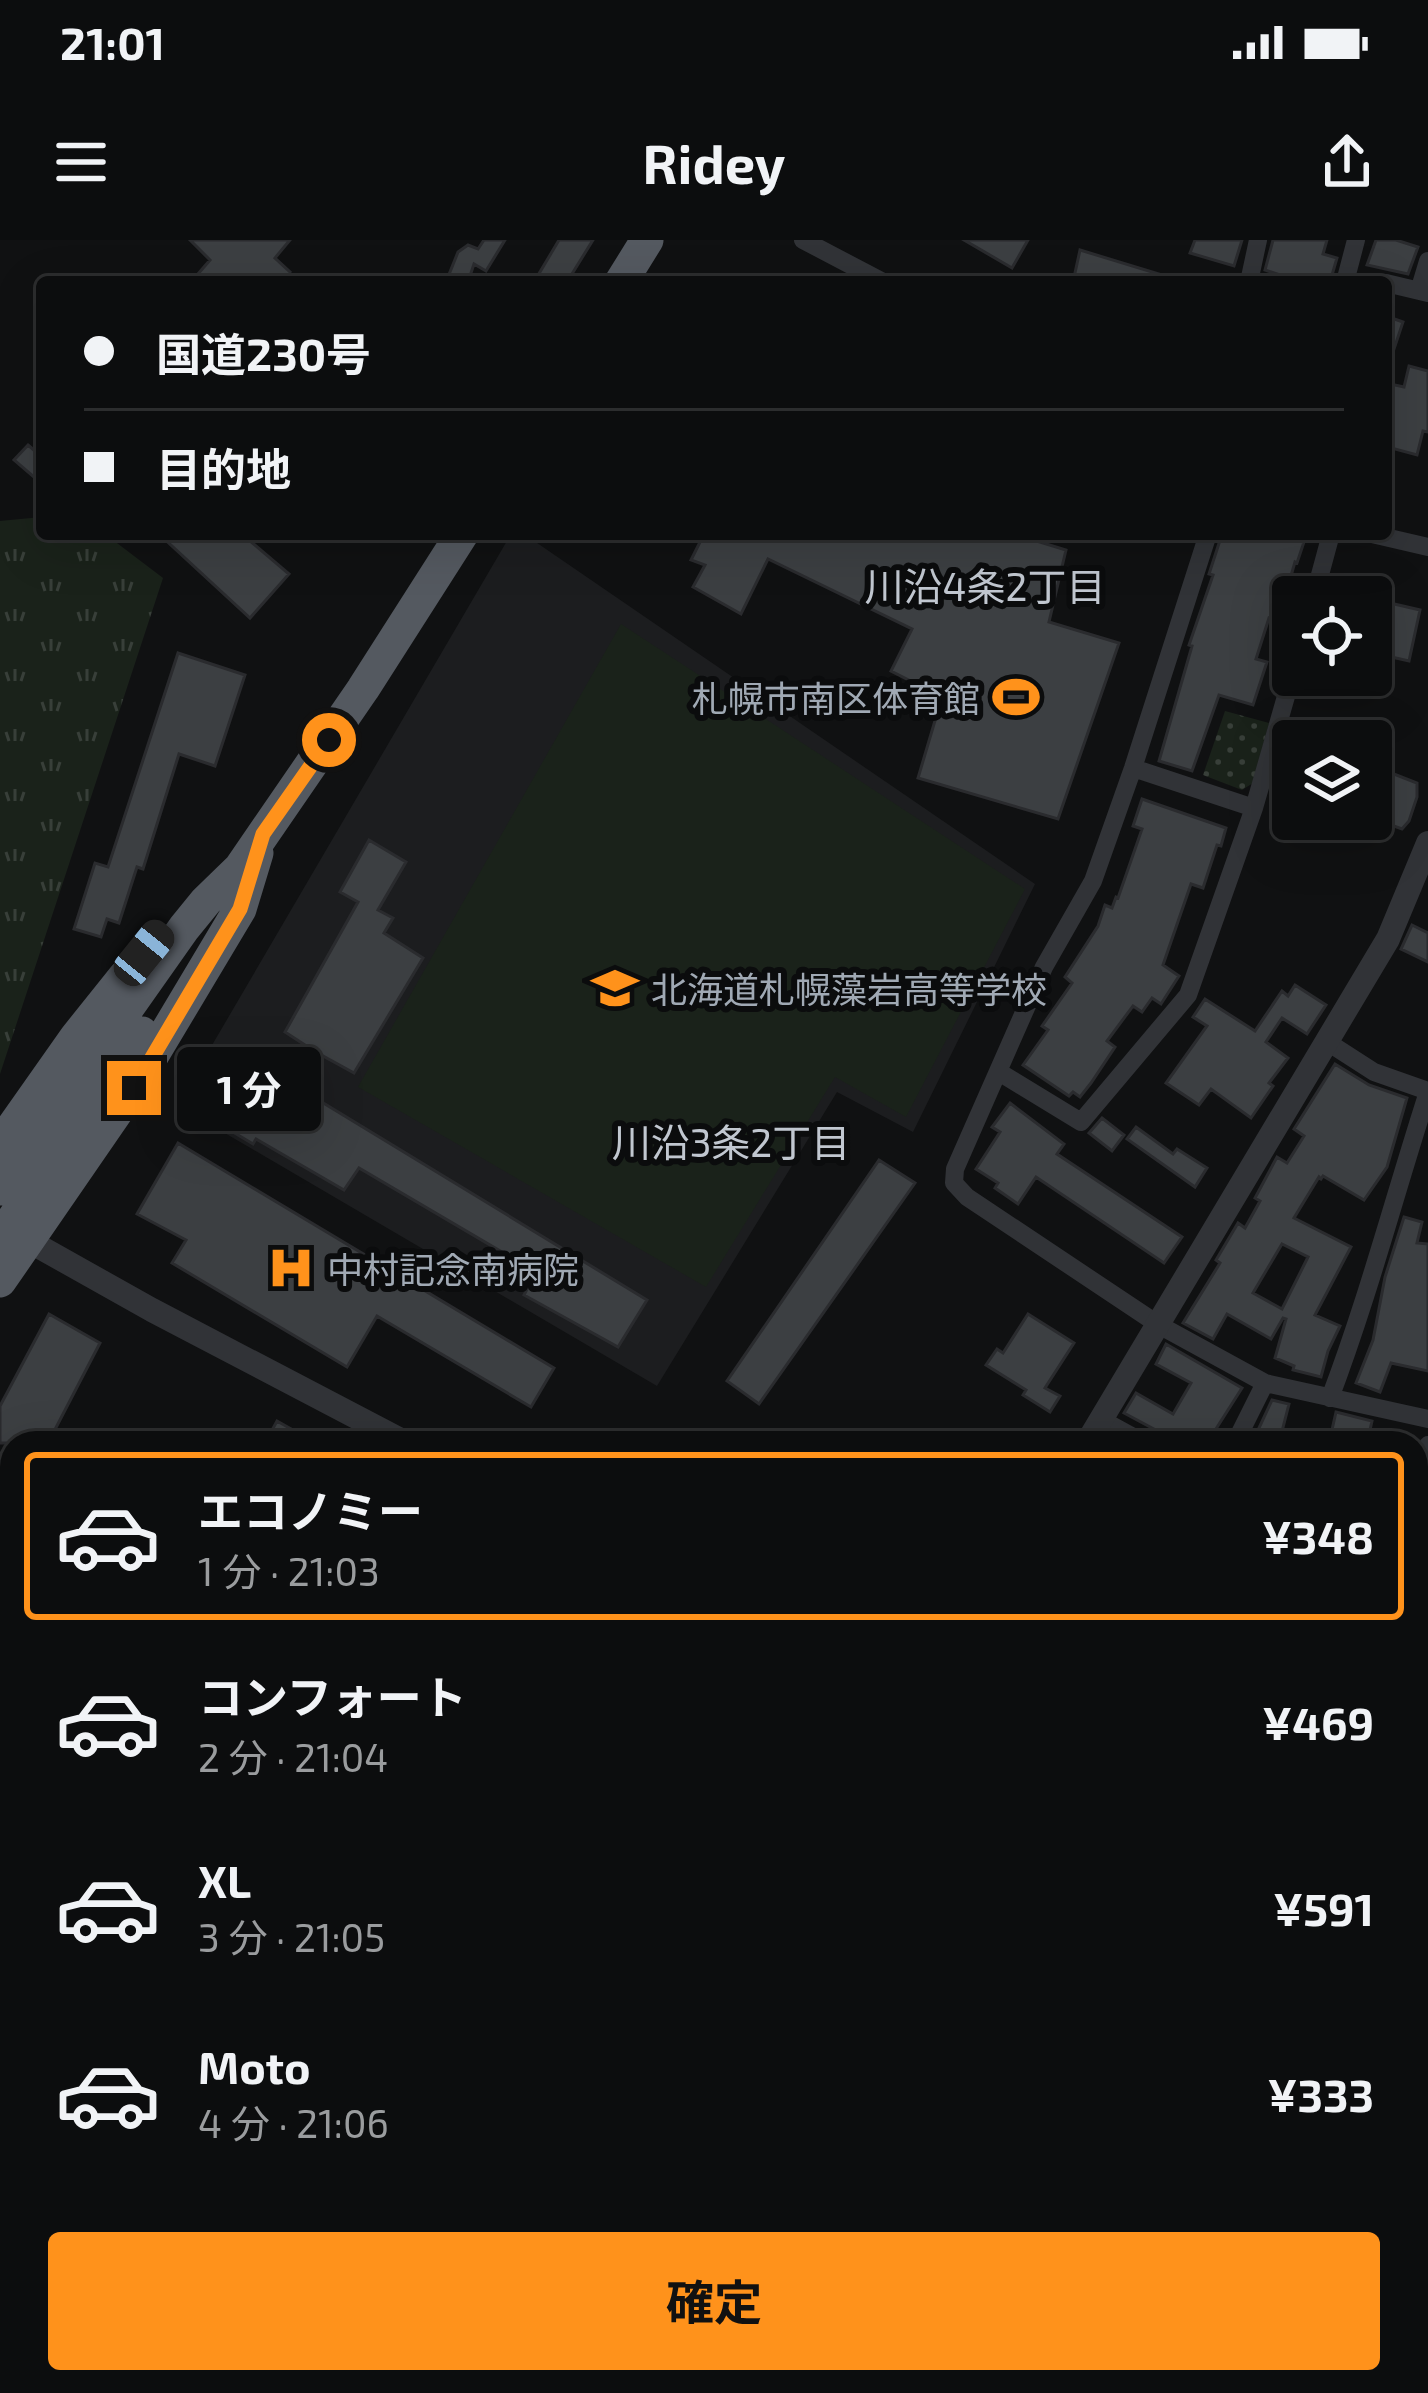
<!DOCTYPE html>
<html lang="ja">
<meta charset="utf-8">
<style>
:root{--surface:#0c0d0e;--page:#1a1b1c;--text:#f1f3f6;--muted:#9a9c9e;--line:#2c2d2e;--accent:#ff921b}
body{margin:0;font-family:"Exo 2","Noto Sans JP",sans-serif;background:var(--page);color:var(--text);height:100vh;display:flex;flex-direction:column;font-size:45px;white-space:nowrap}
*{box-sizing:border-box;margin:0}
p{font-size:39px;color:var(--muted)}
.icon{flex:none;width:66px;height:66px;fill:none;stroke:currentColor;stroke-width:2;stroke-linecap:round;stroke-linejoin:round}
.map{position:relative;flex:1;overflow:hidden}
.drawer{position:absolute;left:0px;top:1191px;width:1428px;height:963px;display:flex;flex-direction:column;background:var(--surface);border-radius:36px 36px 0 0;box-shadow:0 12px 48px #0002,0 0 0 3px var(--line)}
.drawer>*{flex:none}
.guide{position:absolute;left:36px;top:36px;width:1356px;height:264px;border-radius:12px;box-shadow:0 12px 48px #0002,0 0 0 3px var(--line);display:grid;align-content:center;height:264px;padding:0 48px;background:var(--surface)}
.controls{position:absolute;left:1272px;top:336px;display:grid;gap:24px}
.controls a{display:grid;place-items:center;width:120px;height:120px;border-radius:12px;background:var(--surface);box-shadow:0 12px 48px #0002,0 0 0 3px var(--line);font-size:60px}
.end{position:absolute;width:54px;height:54px;margin:-27px;border:15px solid #ff921b;background:#111;box-shadow:0 0 0 6px #111}
.from{border-radius:50%}
.bubble{position:absolute;height:84px;border-radius:12px;background:var(--surface);box-shadow:0 12px 48px #0002,0 0 0 3px var(--line);font-size:39px;font-weight:700;line-height:84px;text-align:center}
.car{position:absolute;width:36px;height:72px;margin:-36px -18px;border-radius:15px;box-shadow:0 0 9px 3px #0007;background:linear-gradient(#222 24%,#8ab4d8 0 40%,#222 0 76%,#8ab4d8 0 86%,#222 0)}
.guide b{display:flex;align-items:center;gap:42px;height:114px;font-size:45px}
.guide b+b{border-top:3px solid var(--line)}
.guide i{width:30px;height:30px;background:var(--text)}
ul{padding:21px 0 0;list-style:none}
li{display:flex;align-items:center;gap:36px;height:168px;margin:0 24px 18px;padding:0 24px;border:6px solid transparent;border-radius:12px}
li div{flex:1}
li b{display:block;font-size:45px}
li em{font-style:normal;font-weight:700}
li.current{border-color:var(--accent)}
li>.icon{width:108px;height:108px;stroke-width:1.5}
.action{display:flex;gap:24px;margin-top:auto;padding:24px 48px}
.action a{flex:1;height:138px;border-radius:12px;background:var(--accent);color:#111;font-size:48px;font-weight:700;line-height:138px;text-align:center}
.status{display:flex;justify-content:space-between;align-items:center;height:84px;padding:0 60px;background:var(--surface);direction:ltr}
.status svg{height:33px;fill:currentColor}
header{display:flex;justify-content:space-between;align-items:center;height:156px;padding:0 48px;background:var(--surface);font-size:54px;font-weight:700}
.map>svg:first-child{display:block}
</style>
<div class="status"><b>21:01</b><svg viewBox="0 0 49 12"><path d="M0 12V9h3v3zM5 12V6h3v6zM10 12V3h3v9zM15 12V0h3v12zM26 1h20v11H26zM47 4h2v5h-2z"/></svg></div>
<header><svg class="icon" aria-label="menu" viewBox="0 0 24 24"><path d="M4 6h16M4 12h16M4 18h16"/></svg>Ridey<svg class="icon" aria-label="share" viewBox="0 0 24 24"><path d="M12 15V3M7 8l5-5 5 5M5 13v7h14v-7"/></svg></header>
<div class="map">
<svg width="1428" height="2153" viewBox="0 0 1428 2153">
<defs>
<pattern id="grass-tufts" width="24" height="20" patternUnits="userSpaceOnUse" patternTransform="scale(3)"><rect width="24" height="20" fill="#1a221a"/><path d="M3 7l-1-3M5 7V3M7 7l1-3M15 17l-1-3M17 17v-4M19 17l1-3" fill="none" stroke="#383f39"/></pattern>
<pattern id="park-dots" width="8" height="8" patternUnits="userSpaceOnUse" patternTransform="scale(3)"><rect width="8" height="8" fill="#1a221a"/><path d="M2 2h.1M6 6h.1" fill="none" stroke="#383f39" stroke-width="1.8" stroke-linecap="round"/></pattern>
</defs>
<rect width="100%" height="100%" fill="#101112"/>
<path fill="#1c1d1f" d="M511 294H524L1035 644 913 892 837 852 657 1146 177 865Z
M1416 1536 1428 1539V1951L1416 1949Z
M1416 1965 1428 1968V2093L1416 2090Z"/>
<path fill="url(#grass-tufts)" d="M42 277V294H105L163 338 0 834V281Z"/>
<path fill="url(#park-dots)" d="M1225 471 1269 483 1253 543 1242 550 1203 535Z"/>
<path fill="#1a221a" d="M621 384 1025 649 906 877 835 837 706 1047 358 847Z
M1416 1555 1428 1557V1838L1416 1835Z"/>
<g fill="none" stroke-linecap="round" stroke-linejoin="round">
<path stroke="#263237" stroke-width="6" d="M1416 1330 1428 1333
M732 2142 736 2153"/>
</g>
<path fill="#3c3f42" stroke="#2a2b2e" stroke-width="3" fill-rule="evenodd" d="M190 0H290L275 18 290 32 282 42H191L210 20Z
M484 0H505L486 31 474 24 468 42 448 37 458 12 468 5 478 9Z
M559 0H593L567 42H534Z
M964 0H1028L1012 28Z
M1195 0H1242L1234 26 1190 13Z
M1273 0H1327L1323 14 1337 18 1330 42H1301L1265 30Z
M1376 0H1396L1418 7 1408 34 1367 25Z
M1080 10 1172 38 1171 42H1073Z
M1386 76 1403 82 1389 124 1386 123Z
M1409 126 1428 131V192L1423 191 1417 215 1391 208 1392 202H1386V143L1404 147Z
M28 205 42 217V244L14 220Z
M159 294H242L289 334 250 378Z
M704 294H1014L1066 310 1049 382 1119 403 1058 579 918 538 942 457 891 431 912 389 768 319 741 374 693 347 705 325 691 320Z
M1222 294H1279L1304 302 1297 323 1295 322 1278 381 1269 378 1256 419 1267 422 1253 465 1219 455 1192 531 1159 521 1192 406 1189 405 1213 335 1209 334Z
M1390 363 1420 370 1409 421 1378 414Z
M178 413 245 435 215 526 179 514 143 629 137 627 119 683 107 679 101 697 74 689 95 623 108 627Z
M1293 482V558L1273 551Z
M1371 525 1417 543V557L1409 581 1402 589 1371 578Z
M1142 559 1226 588 1221 606 1217 605 1203 648 1191 644 1163 725 1179 736 1161 764 1152 758 1142 772 1133 766 1107 801 1115 807 1091 843 1080 857 1073 852 1069 856 1023 825 1048 790 1042 786 1072 743 1065 737 1098 686 1105 665 1112 668 1116 657 1118 658 1142 589 1133 586Z
M369 600 406 622 378 670 393 678 384 693 423 718 354 833 323 816 302 850 647 1060 618 1107 524 1055 536 1032 359 928 344 950 256 899 253 904 223 886 256 825 288 843 305 805 285 792 358 662 340 652Z
M1412 685 1428 693V722L1401 709Z
M1295 745 1326 765 1307 794 1282 778 1266 802 1288 818 1269 843 1273 846 1251 878 1211 849 1199 865 1166 843 1207 786 1193 777 1205 759 1255 791 1282 751 1288 756Z
M1335 824 1369 845 1407 858 1387 927 1364 960 1323 936 1321 939 1319 937 1294 978 1351 1007 1315 1075 1340 1086 1328 1111 1321 1137 1293 1130 1294 1126 1275 1118 1286 1079 1283 1078 1271 1099 1227 1074 1213 1099 1183 1083 1220 1023 1216 1020 1238 983 1245 988 1260 961 1255 958 1277 917 1287 923 1304 896 1294 889ZM1282 1004 1308 1017 1282 1069 1253 1053Z
M1010 863 1064 904 1057 914 1182 997 1164 1023 1036 937 1018 964 995 948 998 943 976 929 1000 892 992 887Z
M1102 878 1124 895 1112 911 1089 893Z
M1136 887 1173 914 1177 909 1207 928 1195 947 1127 899Z
M178 903 554 1128 531 1167 377 1076 347 1127 172 1023 186 1000 137 974Z
M879 920 915 943 759 1164 727 1141Z
M1404 977 1422 982 1417 1003 1428 1004V1131L1391 1123 1380 1152 1356 1143 1373 1100 1385 1037Z
M49 1074 100 1103 48 1203H0V1166Z
M1028 1074 1074 1103 1045 1148 1060 1156 1050 1172 1023 1155 1026 1150 986 1125 997 1109 1003 1113Z
M1166 1104 1242 1148 1207 1203H1180L1124 1173 1136 1153 1173 1174 1191 1143 1156 1124Z
M1272 1160 1289 1164 1279 1203H1252Z
M1336 1172 1372 1181 1367 1203H1329Z
M277 1181 316 1203H265Z"/>
<g fill="none" stroke-linecap="round" stroke-linejoin="round">
<path stroke="#313337" stroke-width="18" d="M803 0 883 42
M1249 42 1258 0
M1345 42 1356 0
M1386 43 1428 53
M1419 51 1428 21
M1208 294 1133 528 1093 641 1044 727 955 929 954 943 967 957 1159 1085 1265 1143 1428 1179
M1372 294 1428 307
M1314 357 1331 294
M1133 528 1254 568
M1329 803 1374 832 1428 851
M999 832 1081 882 1188 755 1254 568 1293 432
M1330 1158C1368 1058 1395 954 1428 852
M1100 1179 1144 1203
M1235 1203 1265 1143
M1428 1205 1420 1242 1428 1243
M1416 1512 1428 1515
M252 2142 267 2153
M198 2153 221 2142"/>
<path stroke="#313337" stroke-width="24" d="M29 1001 152 1070 406 1203
M1087 1203 1388 699 1428 603
M0 1978 12 1976"/>
<path stroke="#4d5057" stroke-width="30" d="M0 1794 12 1801
M591 2142 625 2153
M1190 2142 1281 2153
M999 2153 1155 2142"/>
<path stroke="#545960" stroke-width="33" d="M621 42 647 0
M0 905 76 797 124 737
M0 949 184 688 206 661 240 628 363 449 462 294
M0 998 142 793
M0 1041 133 848 240 669 257 613"/>
</g>
<g fill="none" stroke-linecap="round" stroke-linejoin="round">
<path stroke="#ff921b" stroke-width="15" d="M134 848 240 669 263 594 329 500"/>
</g>
<defs>
<symbol id="stadium-bare" viewBox="-9 -9 18 18"><path d="M0-5a6.5 5 0 1 0 0 10a6.5 5 0 1 0 0-10ZM-3.5-1.8h7v3.6h-7Z" fill="#ff921b" stroke="#0b0c0d" stroke-width="2.5" paint-order="stroke"/></symbol>
<symbol id="school-bare" viewBox="-9 -9 18 18"><path d="M0-5L7-2L0 1L-7-2ZM-4 1L0 2.5L4 1V4Q0 6-4 4Z" fill="#ff921b" stroke="#0b0c0d" stroke-width="2.5" paint-order="stroke"/></symbol>
<symbol id="hospital-bare" viewBox="-9 -9 18 18"><path d="M-5-5h3v3.5h4V-5h3V5h-3V1.5h-4V5h-3Z" fill="#ff921b" stroke="#0b0c0d" stroke-width="2.5" paint-order="stroke"/></symbol>
</defs>
<g fill-rule="evenodd">
<use href="#stadium-bare" x="983" y="424" width="66" height="66"/>
<use href="#school-bare" x="582" y="715" width="66" height="66"/>
<use href="#hospital-bare" x="258" y="995" width="66" height="66"/>
</g>
<g text-anchor="middle" dominant-baseline="central" stroke-width="12" stroke-linejoin="round" paint-order="stroke">
<g font-size="36" fill="#a0a9b4" stroke="#0b0c0d" text-anchor="start">
<text x="980" y="457" text-anchor="end">札幌市南区体育館</text>
<text x="651" y="748">北海道札幌藻岩高等学校</text>
<text x="327" y="1028">中村記念南病院</text>
</g>
<g font-size="39" fill="#c1c7d0" stroke="#0b0c0d">
<text x="985" y="345">川沿4条2丁目</text>
<text x="731" y="901">川沿3条2丁目</text>
</g>
</g>
</svg>
<div class="controls">
<a><svg class="icon" aria-label="locate" viewBox="0 0 24 24"><circle cx="12" cy="12" r="6"/><path d="M12 2v4M12 18v4M2 12h4M18 12h4"/></svg></a>
<a><svg class="icon" aria-label="layers" viewBox="0 0 24 24"><path d="M12 4l9 5-9 5-9-5zM3 14l9 5 9-5"/></svg></a>
</div>
<i class="end from" style="left:329px;top:500px"></i>
<i class="end" style="left:134px;top:848px"></i>
<div class="bubble" style="left:177px;top:807px;width:144px">1 分</div>
<i class="car" style="left:144px;top:713px;rotate:39deg"></i>
<div class="guide">
<b><i class="from"></i>国道230号</b>
<b><i></i>目的地</b>
</div>
<section class="drawer">
<ul>
<li class="current"><svg class="icon" aria-label="car" viewBox="0 0 24 24"><path d="M5 17H2v-5l4-1 3-4h7l3 4 3 1v5h-3M9 17h6M6 11h13"/><circle cx="7" cy="17" r="2"/><circle cx="17" cy="17" r="2"/></svg><div><b>エコノミー</b><p>1 分 · 21:03</p></div><em>¥348</em></li>
<li><svg class="icon" aria-label="car" viewBox="0 0 24 24"><path d="M5 17H2v-5l4-1 3-4h7l3 4 3 1v5h-3M9 17h6M6 11h13"/><circle cx="7" cy="17" r="2"/><circle cx="17" cy="17" r="2"/></svg><div><b>コンフォート</b><p>2 分 · 21:04</p></div><em>¥469</em></li>
<li><svg class="icon" aria-label="car" viewBox="0 0 24 24"><path d="M5 17H2v-5l4-1 3-4h7l3 4 3 1v5h-3M9 17h6M6 11h13"/><circle cx="7" cy="17" r="2"/><circle cx="17" cy="17" r="2"/></svg><div><b>XL</b><p>3 分 · 21:05</p></div><em>¥591</em></li>
<li><svg class="icon" aria-label="car" viewBox="0 0 24 24"><path d="M5 17H2v-5l4-1 3-4h7l3 4 3 1v5h-3M9 17h6M6 11h13"/><circle cx="7" cy="17" r="2"/><circle cx="17" cy="17" r="2"/></svg><div><b>Moto</b><p>4 分 · 21:06</p></div><em>¥333</em></li>
</ul>
<div class="action"><a>確定</a></div>
</section>
</div>
